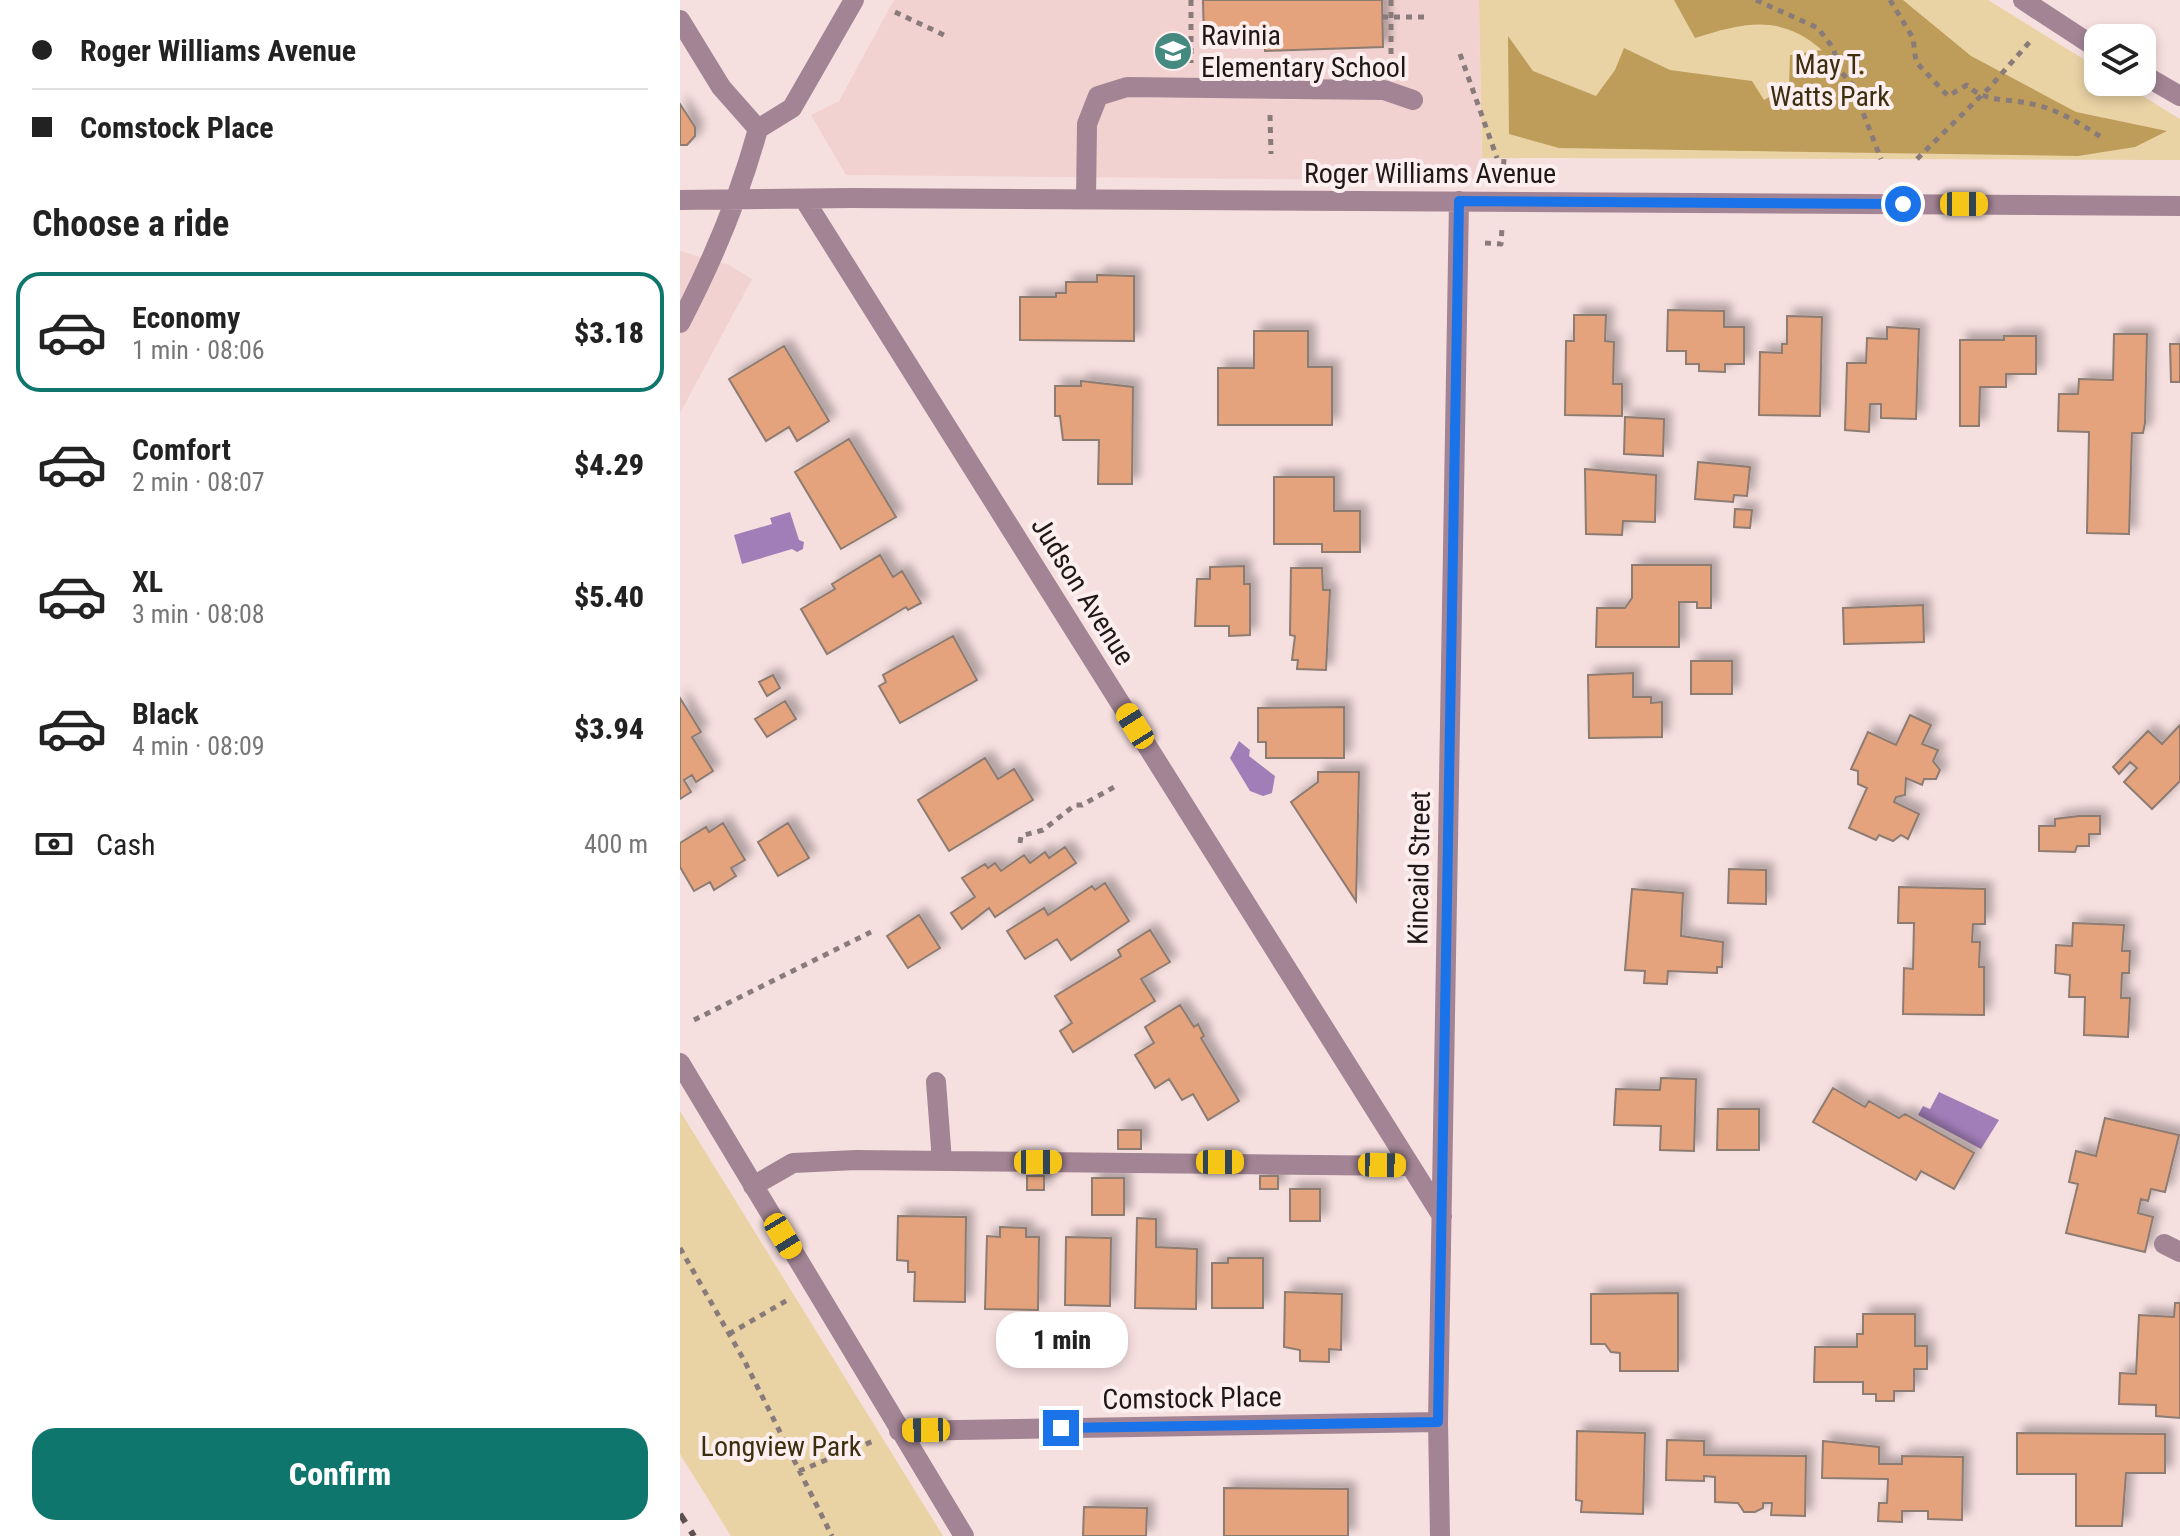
<!DOCTYPE html>
<meta charset="utf-8">
<style>
:root{--surface:#fff;--page:#f2f2f2;--text:#222;--muted:#767676;--line:#e0e0e0;--accent:#0f766e}
body{margin:0;font-family:"Roboto Condensed",sans-serif;background:var(--page);color:var(--text);height:100vh;display:flex;flex-direction:column;font-size:30px;white-space:nowrap}
*{box-sizing:border-box;margin:0}
p{font-size:26px;color:var(--muted)}
.icon{flex:none;width:44px;height:44px;fill:none;stroke:currentColor;stroke-width:2;stroke-linecap:round;stroke-linejoin:round}
.map{position:relative;flex:1;overflow:hidden}
.panel{display:flex;flex-direction:column;background:var(--surface);width:680px}
.panel>*{flex:none}
.banner{display:grid;align-content:center;height:176px;padding:0 32px;background:var(--surface)}
.buttons{position:absolute;left:1404px;top:24px;display:grid;gap:16px}
.buttons a{display:grid;place-items:center;width:72px;height:72px;border-radius:16px;background:var(--surface);box-shadow:0 4px 12px #0003;font-size:40px}
.end{position:absolute;width:36px;height:36px;margin:-18px;border:10px solid #1a73e8;background:#fff;box-shadow:0 0 0 4px #fff}
.from{border-radius:50%}
.bubble{position:absolute;height:56px;border-radius:24px;background:var(--surface);box-shadow:0 4px 12px #0003;font-size:26px;font-weight:800;line-height:56px;text-align:center}
.car{position:absolute;width:24px;height:48px;margin:-24px -12px;border-radius:10px;box-shadow:0 0 6px 2px #0007;background:linear-gradient(#f5c518 24%,#345 0 40%,#f5c518 0 76%,#345 0 86%,#f5c518 0)}
.banner b{display:flex;align-items:center;gap:28px;height:76px;font-size:30px}
.banner b+b{border-top:2px solid var(--line)}
.banner i{width:20px;height:20px;background:var(--text)}
ul{padding:0;list-style:none}
li{display:flex;align-items:center;gap:24px;height:120px;margin:0 16px 12px;padding:0 16px;border:4px solid transparent;border-radius:24px}
li div{flex:1}
li b{display:block;font-size:30px}
li em{font-style:normal;font-weight:800}
li.active{border-color:var(--accent)}
li>.icon{width:72px;height:72px;stroke-width:1.5}
h2{padding:0 32px;font-size:36px;line-height:96px}
.pay{display:flex;align-items:center;gap:20px;height:88px;padding:0 32px;font-size:30px}
.pay p{margin-inline-start:auto}
.action{display:flex;gap:16px;margin-top:auto;padding:16px 32px}
.action a{flex:1;height:92px;border-radius:24px;background:var(--accent);color:#fff;font-size:32px;font-weight:800;line-height:92px;text-align:center}
main{display:flex;flex:1;min-height:0}
.map>svg:first-child{display:block}
</style>
<main>
<section class="panel">
<div class="banner">
<b><i class="from"></i>Roger Williams Avenue</b>
<b><i></i>Comstock Place</b>
</div>
<h2>Choose a ride</h2>
<ul>
<li class="active"><svg class="icon" aria-label="car" viewBox="0 0 24 24"><path d="M5 17H2v-5l4-1 3-4h7l3 4 3 1v5h-3M9 17h6M6 11h13"/><circle cx="7" cy="17" r="2"/><circle cx="17" cy="17" r="2"/></svg><div><b>Economy</b><p>1 min · 08:06</p></div><em>$3.18</em></li>
<li><svg class="icon" aria-label="car" viewBox="0 0 24 24"><path d="M5 17H2v-5l4-1 3-4h7l3 4 3 1v5h-3M9 17h6M6 11h13"/><circle cx="7" cy="17" r="2"/><circle cx="17" cy="17" r="2"/></svg><div><b>Comfort</b><p>2 min · 08:07</p></div><em>$4.29</em></li>
<li><svg class="icon" aria-label="car" viewBox="0 0 24 24"><path d="M5 17H2v-5l4-1 3-4h7l3 4 3 1v5h-3M9 17h6M6 11h13"/><circle cx="7" cy="17" r="2"/><circle cx="17" cy="17" r="2"/></svg><div><b>XL</b><p>3 min · 08:08</p></div><em>$5.40</em></li>
<li><svg class="icon" aria-label="car" viewBox="0 0 24 24"><path d="M5 17H2v-5l4-1 3-4h7l3 4 3 1v5h-3M9 17h6M6 11h13"/><circle cx="7" cy="17" r="2"/><circle cx="17" cy="17" r="2"/></svg><div><b>Black</b><p>4 min · 08:09</p></div><em>$3.94</em></li>
</ul>
<div class="pay"><svg class="icon" aria-label="cash" viewBox="0 0 24 24"><path d="M3 7h18v10H3z"/><circle cx="12" cy="12" r="2"/></svg>Cash<p>400 m</p></div>
<div class="action"><a>Confirm</a></div>
</section>
<div class="map">
<svg width="1500" height="1536" viewBox="0 0 1500 1536">
<defs>
<filter id="shadow"><feDropShadow dx="7" dy="-7" stdDeviation="4" flood-color="#0004"/></filter>
</defs>
<rect width="100%" height="100%" fill="#f6dfdf"/>
<path fill="#f1d2d1" d="M214 0H799L802 181 166 175 131 115 159 101Z
M0 251 49 265 72 279 0 413Z"/>
<path fill="#e9d2a4" d="M799 0H1308L1418 68V82H1440L1500 119V160L802 158Z
M0 1111 263 1536H51L0 1454Z"/>
<path fill="#be9d5a" d="M994 0H1223L1291 56 1396 112 1487 131 1455 147 1398 156 879 148 829 134 828 36 853 71 916 96 935 70 944 48 990 70 1072 81 1084 100 1109 86 1110 55 1142 50C1101 14 1065 22 1015 38Z"/>
<path fill="#a27eb8" d="M110 512 119 540 124 542 123 549 117 552 112 549 62 564 54 535 92 524 90 518Z
M559 741 570 750 569 756 595 776 592 793 583 796 570 791 550 758Z
M1259 1092 1319 1120 1301 1149 1238 1115 1243 1106 1250 1109Z"/>
<path fill="#e5a37d" stroke="#8c7b72" stroke-width="2" filter="url(#shadow)" d="M523 0H702L703 47 585 51V47H566V40L524 41Z
M0 104 15 127V136L7 145H0Z
M417 275 454 276V341L340 340V297H376V293H386V282H417Z
M988 310 1044 311V327H1064V364H1045V372L1019 371V364H1006V351H987Z
M894 315H926L925 341 934 342 933 384H942V416L885 415 886 341H894Z
M1107 316 1142 317 1140 416 1079 415 1080 352 1102 353V344H1107Z
M1207 327 1239 329 1236 419 1201 418V404H1190L1189 432 1165 430 1167 363H1186L1187 338 1207 339Z
M574 331H628V367H652V425H538V368H574Z
M1434 334H1467L1465 423 1463 433H1452L1449 534 1407 533 1409 432 1378 431 1379 394H1398L1399 379 1433 380Z
M1324 336H1356V374H1326V387H1300L1299 426H1280V340H1324Z
M1490 344H1500V382H1491Z
M104 346 149 421 117 441 109 427 86 441 49 379Z
M401 381 453 387 452 484H418L419 440H383L380 416H375V386H401Z
M945 417 984 419 983 456 944 454Z
M169 439 216 517 161 549 115 472Z
M1018 462 1070 467 1067 496 1054 495 1053 502 1015 499Z
M905 469 976 475 975 522 943 521 942 535 906 534Z
M594 477H654V511H680V552H642V544H594Z
M1055 509 1072 510 1070 528 1054 527Z
M200 555 213 577 222 571 241 603 228 610 226 607 147 654 121 609 155 589 152 584Z
M952 565H1031V608H1017V602H999V647H916L917 608H945L952 598Z
M564 566V584H570V635L549 636V626H515L517 579H530V567Z
M611 568H642L643 590H650L646 670 617 669 618 660H612L615 636 610 635Z
M1243 605 1244 642 1164 644 1163 608Z
M273 636 297 680 220 723 199 686 206 682 203 675Z
M1011 661H1052V694H1011Z
M953 673V697H971V703L982 702V737L909 738 908 675Z
M93 675 100 688 87 696 79 682Z
M0 698 21 732 12 737 33 771 16 782 12 775 4 780 11 792 0 799Z
M105 701 116 719 87 737 75 719Z
M664 707V758H586V742H578V708Z
M1230 715 1251 725 1242 744 1258 750 1253 761 1260 770 1256 779H1244L1242 785 1226 778 1225 795 1216 797 1214 802 1239 814 1228 839 1221 835 1213 841 1199 835 1196 840 1169 828 1187 788 1178 784V771L1171 769 1188 732 1216 745Z
M1500 725V781L1472 809 1444 782 1457 768 1450 762 1439 774 1433 767 1468 731 1482 744Z
M305 758 318 779 334 769 353 800 269 851 238 800Z
M638 772H679L676 901 611 802 638 782Z
M1399 816H1420V834H1409V846H1397L1395 852 1359 851V826H1375V819Z
M43 823 65 860 51 868 56 876 34 890 30 882 14 891 0 867V843L26 827 29 832Z
M108 823 129 858 98 876 78 842Z
M385 847 396 863 315 917 309 908 282 929 271 913 295 897 282 878 305 864 308 868 315 863 321 871 344 855 350 863 365 852 369 858Z
M1049 869 1086 870V904L1048 903Z
M425 883 449 921 391 960 377 939 345 959 327 931 364 908 368 915 412 886 415 890Z
M1219 887 1305 889V924H1293L1292 942H1300L1299 967H1304V1015L1223 1014 1224 968 1233 969 1234 923H1218Z
M952 889 1003 893 1001 936 1043 942 1042 967H1037V973L988 971 987 984 964 983 965 971 945 970Z
M239 915 260 948 228 968 207 936Z
M1393 923 1444 925 1442 951H1450L1449 973H1442L1441 998H1450L1448 1037 1404 1035 1405 997H1389L1390 975 1375 973 1376 945 1392 946Z
M470 930 490 962 461 979 475 1001 393 1052 380 1031 392 1023 375 996 441 956 438 950Z
M500 1005 514 1027 518 1024 524 1036 521 1038 559 1101 528 1120 513 1094 502 1100 489 1079 475 1088 455 1055 474 1043 465 1027Z
M981 1078 1016 1079 1014 1151 980 1150 981 1126 934 1125 936 1089 980 1090Z
M1153 1088 1185 1107 1189 1101 1219 1118 1225 1114 1294 1153 1274 1189 1241 1171 1236 1180 1133 1122Z
M1038 1109H1079V1150H1037Z
M1425 1118 1499 1135 1485 1192 1471 1189 1468 1201 1461 1199 1458 1213 1473 1217 1465 1252 1386 1233 1398 1184 1389 1182 1396 1151 1416 1156Z
M438 1130H461V1149H438Z
M347 1176H364V1190H347Z
M580 1176H598V1189H580Z
M412 1178H444V1215H412Z
M610 1189H640V1221H610Z
M218 1216 286 1217 285 1302 234 1301 235 1272H228V1261L217 1260Z
M457 1218 476 1219V1247L517 1249 516 1309 455 1308Z
M320 1227 346 1228V1237H359L358 1310 305 1309 307 1236 320 1237Z
M386 1237 431 1238 430 1306 385 1305Z
M548 1258H583V1308H532V1263H548Z
M605 1292 662 1294 661 1350 649 1349V1362L620 1361V1350L604 1347Z
M998 1293V1371H940V1353L931 1352 925 1344H911V1294Z
M1495 1303H1500V1418L1476 1416V1405L1439 1404 1440 1373 1456 1374 1459 1315 1494 1317Z
M1183 1314H1235V1346H1247V1369H1234V1391H1214V1401H1196V1394H1183V1382H1134L1135 1347H1177V1334H1183Z
M897 1431 965 1433 963 1514 901 1512 902 1501 896 1500Z
M1337 1433 1485 1434V1473H1446L1442 1526H1396V1474H1337Z
M987 1440 1024 1441V1455L1126 1456 1125 1516 1091 1515 1092 1503H1083V1508L1075 1512H1064L1058 1503 1035 1502V1477L1024 1476V1481L986 1480Z
M1143 1441 1199 1447V1464H1222V1456L1283 1457 1282 1520 1248 1519V1511H1222V1522L1198 1521 1199 1503H1207L1208 1479 1142 1478Z
M544 1488 668 1489V1536H544Z
M404 1507 467 1508 466 1536H403Z"/>
<g fill="none" stroke-linecap="round" stroke-linejoin="round">
<path stroke="#8a7b7b" stroke-width="5" stroke-dasharray="6 6" stroke-linecap="butt" d="M511 0V63
M711 0V62
M1076 0 1138 28 1153 48 1161 72 1181 94 1180 105 1201 159
M1210 0 1233 38 1236 62 1268 96 1287 85C1305 103 1328 98 1352 104 1377 109 1399 123 1421 137
M215 12 264 35
M702 17H744
M780 54 817 158
M590 115 591 154
M1237 159 1309 88 1353 38
M823 177 824 158
M805 243 821 244 822 227
M340 843 341 836 363 830 395 805H402L436 786
M14 1020 191 932
M0 1248 64 1360 152 1536
M49 1334 111 1298
M119 1471 196 1440"/>
<path stroke="#a28494" stroke-width="20" d="M1343 0 1418 49
M0 20 41 87 78 129
M1462 74 1500 96
M124 199 762 1216
M406 199 407 124 418 96 447 87 704 90 733 100
M0 200 172 198 1500 206
M0 323C32 262 60 195 78 129L112 108 174 0
M0 1063 284 1536
M256 1082 262 1161
M73 1186 113 1163 176 1160 730 1166
M1484 1244 1500 1252
M219 1431 758 1422
M760 1536 758 1422 779 201"/>
<path stroke="#5b4f4f" stroke-width="6" stroke-dasharray="10 10" stroke-linecap="butt" d="M0 1514 14 1536"/>
</g>
<g fill="none" stroke-linecap="round" stroke-linejoin="round">
<path stroke="#1a73e8" stroke-width="10" d="M381 1428 758 1422 779 201 1223 204"/>
</g>
<defs>
<symbol id="school-disc" viewBox="-11 -11 22 22"><circle r="9.5" fill="#458a80" stroke="#fdefef"/><path d="M0-5L7-2L0 1L-7-2ZM-4 1L0 2.5L4 1V4Q0 6-4 4Z" fill="#fff"/></symbol>
</defs>
<g fill-rule="evenodd">
<use href="#school-disc" x="471" y="29" width="44" height="44"/>
</g>
<g text-anchor="middle" dominant-baseline="central" stroke-width="8" stroke-linejoin="round" paint-order="stroke">
<g font-size="28" fill="#201818" stroke="#fdefef" text-anchor="start">
<text x="521" y="35">Ravinia<tspan x="521" dy="32">Elementary School</tspan></text>
</g>
<g font-size="28" fill="#3c2e0f" stroke="#fdefef">
<text x="1150" y="64">May T.<tspan x="1150" dy="32">Watts Park</tspan></text>
<text x="101" y="1446">Longview Park</text>
</g>
<g font-size="28" fill="#201818" stroke="#fdefef">
<text x="750" y="173">Roger Williams Avenue</text>
<text transform="translate(403 591) rotate(58)">Judson Avenue</text>
<text transform="translate(739 868) rotate(-89)">Kincaid Street</text>
<text transform="translate(512 1398) rotate(-1)">Comstock Place</text>
</g>
</g>
</svg>
<div class="buttons">
<a><svg class="icon" aria-label="layers" viewBox="0 0 24 24"><path d="M12 4l9 5-9 5-9-5zM3 14l9 5 9-5"/></svg></a>
</div>
<i class="end from" style="left:1223px;top:204px"></i>
<i class="end" style="left:381px;top:1428px"></i>
<div class="bubble" style="left:316px;top:1312px;width:132px">1 min</div>
<i class="car" style="left:1284px;top:204px;rotate:90deg"></i>
<i class="car" style="left:455px;top:726px;rotate:328deg"></i>
<i class="car" style="left:358px;top:1162px;rotate:90deg"></i>
<i class="car" style="left:540px;top:1162px;rotate:90deg"></i>
<i class="car" style="left:702px;top:1165px;rotate:91deg"></i>
<i class="car" style="left:103px;top:1236px;rotate:149deg"></i>
<i class="car" style="left:246px;top:1430px;rotate:269deg"></i>
</div>
</main>
